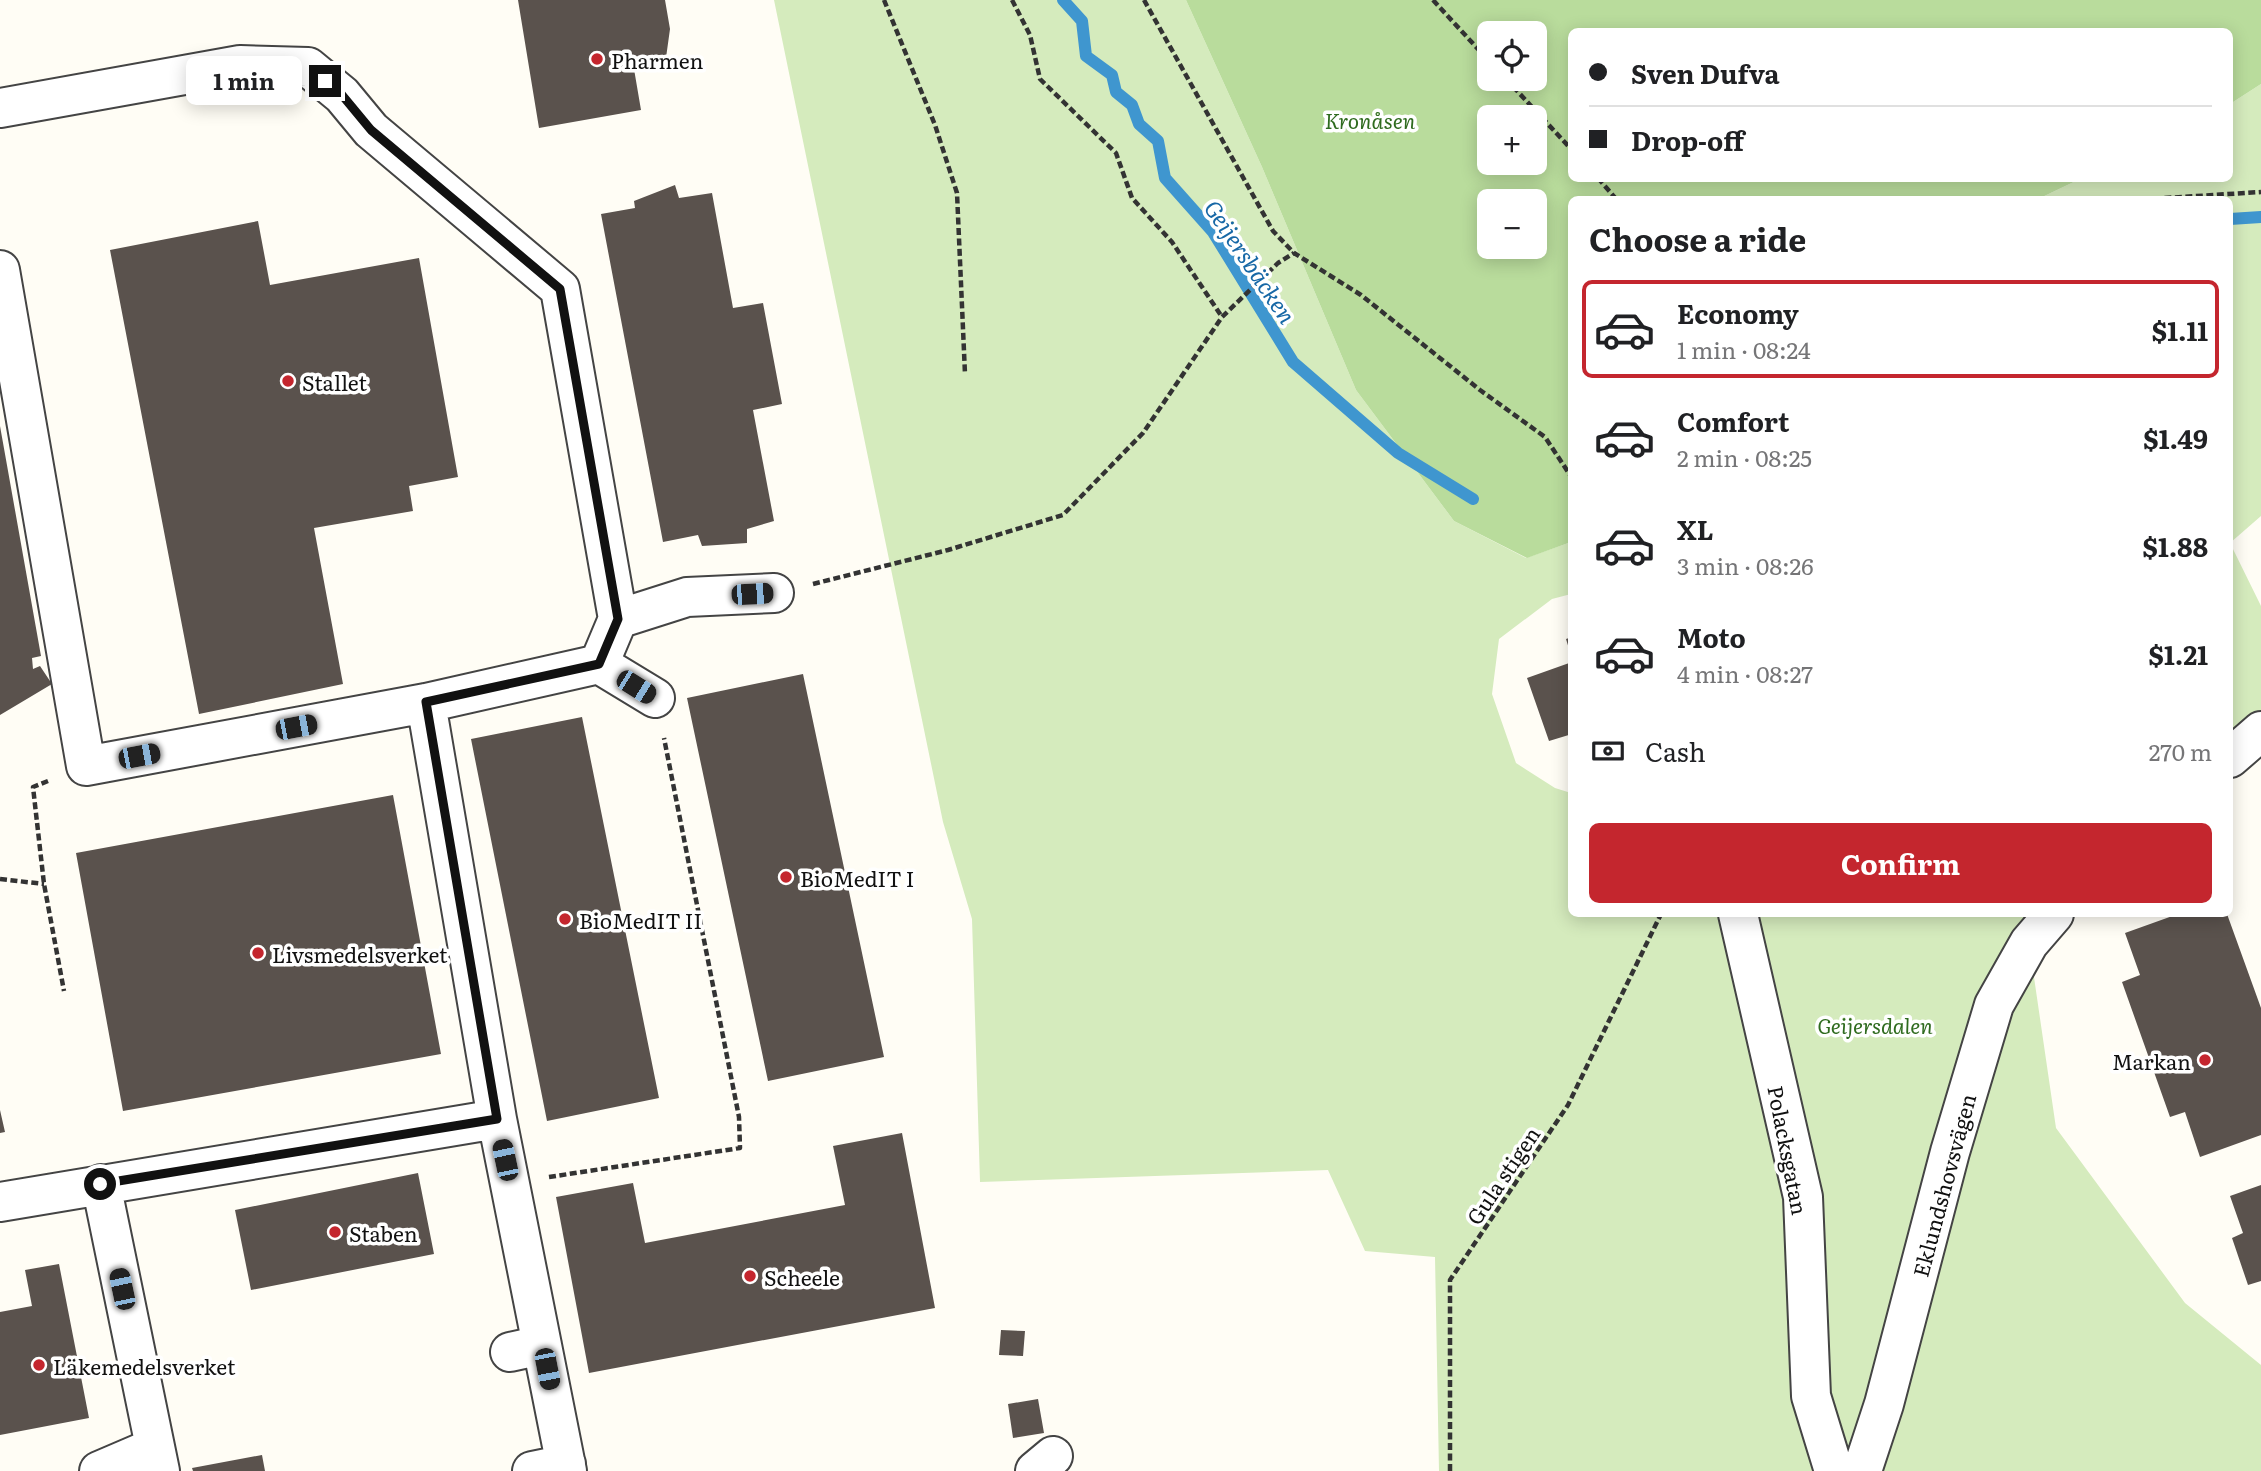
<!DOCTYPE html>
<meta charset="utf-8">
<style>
:root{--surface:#fff;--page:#f2f2f2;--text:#202124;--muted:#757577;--line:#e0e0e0;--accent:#c4262e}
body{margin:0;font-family:Literata,serif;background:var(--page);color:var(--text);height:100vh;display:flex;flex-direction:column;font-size:26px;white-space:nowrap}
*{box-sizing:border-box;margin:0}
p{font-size:23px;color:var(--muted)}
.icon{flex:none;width:38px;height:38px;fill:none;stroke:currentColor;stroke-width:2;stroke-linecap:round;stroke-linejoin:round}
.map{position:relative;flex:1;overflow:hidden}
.sheet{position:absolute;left:1568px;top:196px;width:665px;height:721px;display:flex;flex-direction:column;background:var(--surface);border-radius:10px;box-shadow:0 4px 18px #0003}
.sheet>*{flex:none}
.banner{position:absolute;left:1568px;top:28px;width:665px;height:154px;border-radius:10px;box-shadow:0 4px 18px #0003;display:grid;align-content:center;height:154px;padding:0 21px;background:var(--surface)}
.tools{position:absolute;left:1477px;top:21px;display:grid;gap:14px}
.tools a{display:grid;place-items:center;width:70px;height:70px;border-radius:10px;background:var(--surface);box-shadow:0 4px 18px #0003;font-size:35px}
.end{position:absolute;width:32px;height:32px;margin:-16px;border:9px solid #111;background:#fff;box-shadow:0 0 0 4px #fff}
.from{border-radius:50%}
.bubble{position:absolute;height:49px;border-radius:10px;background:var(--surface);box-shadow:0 4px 18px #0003;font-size:23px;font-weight:700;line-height:49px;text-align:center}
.car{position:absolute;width:21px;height:42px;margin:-21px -10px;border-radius:9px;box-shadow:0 0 5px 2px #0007;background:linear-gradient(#222 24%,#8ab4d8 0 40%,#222 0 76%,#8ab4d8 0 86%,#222 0)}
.banner b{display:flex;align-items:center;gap:24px;height:66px;font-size:26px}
.banner b+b{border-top:2px solid var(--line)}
.banner i{width:18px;height:18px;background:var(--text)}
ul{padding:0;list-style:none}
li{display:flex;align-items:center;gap:21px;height:98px;margin:0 14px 10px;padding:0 7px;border:4px solid transparent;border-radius:10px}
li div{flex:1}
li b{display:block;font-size:26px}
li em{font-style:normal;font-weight:700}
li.active{border-color:var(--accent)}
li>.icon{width:63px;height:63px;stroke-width:1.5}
h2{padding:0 21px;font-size:32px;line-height:84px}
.pay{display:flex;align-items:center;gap:18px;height:77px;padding:0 21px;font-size:26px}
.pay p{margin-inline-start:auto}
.button{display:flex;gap:14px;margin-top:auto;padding:14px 21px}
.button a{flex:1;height:80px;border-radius:10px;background:var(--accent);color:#fff;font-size:28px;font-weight:700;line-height:80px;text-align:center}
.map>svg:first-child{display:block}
</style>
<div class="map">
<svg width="2261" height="1471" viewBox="0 0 2261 1471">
<rect width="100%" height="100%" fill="#fffdf5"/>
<path fill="#d5ebbd" d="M774 0H1186L1262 167 1356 390 1454 521 1526 558 1571 542V594L1552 599 1499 639 1492 694 1516 763 1555 788 1571 793 1572 914H2054L2029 943 2056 1128 2185 1303 2261 1365V1471H1439L1435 1257 1365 1251 1328 1170 980 1182 972 919 943 822Z
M2261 84V516L2230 543 2261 606V731L2230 758V200H2036L2080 179 2230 178V104Z"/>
<path fill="#b9dc9c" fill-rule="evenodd" d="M1186 0H2261V84L2230 104V32H1572V178L2080 179 2036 200H1572L1571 542 1527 558 1454 521 1356 390 1262 167ZM1489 33H1535V79H1489ZM1489 117H1535V163H1489ZM1489 201H1535V247H1489Z"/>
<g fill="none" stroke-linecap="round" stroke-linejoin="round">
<path stroke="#3f96cf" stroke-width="12" d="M1063 0 1082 21 1086 56 1112 75 1116 92 1132 105 1139 124 1158 141 1165 178 1213 232 1293 362 1398 453 1473 499
M2230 219 2261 217"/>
</g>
<path fill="#5a524d" d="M518 0H665L670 29 665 65 634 69 641 110 539 128Z
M675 185 679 198 712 193 733 308 763 303 782 404 753 410 774 521 747 529V543L702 546 698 535 663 542 601 214 635 208 634 201Z
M258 221 270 285 419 258 458 477 409 486 413 511 314 528 343 684 199 714 110 250Z
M0 426 41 656 32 658 33 669 40 666 52 684 0 715Z
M1572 637V655H1571L1566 639Z
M1572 662V734L1549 741 1527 678Z
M803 674 884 1057 768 1081 687 698Z
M582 717 659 1098 547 1121 471 739Z
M393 795 441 1054 123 1111 76 853Z
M2178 914H2227L2261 1008V1135L2200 1157 2185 1112 2170 1117 2122 982 2140 975 2125 933Z
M0 1110 5 1132 0 1133Z
M902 1133 935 1308 589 1373 556 1197 633 1183 645 1243 845 1205 833 1146Z
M418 1173 434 1254 251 1290 235 1210Z
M2261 1185V1281L2248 1285 2232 1238 2243 1233 2230 1196Z
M59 1264 89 1418 0 1435V1312L32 1306 25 1270Z
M1001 1330 1025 1331 1023 1356 999 1355Z
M1038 1399 1044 1433 1013 1438 1008 1404Z
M262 1455 265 1471H193L192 1468Z"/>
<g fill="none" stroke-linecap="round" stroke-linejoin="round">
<defs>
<path id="minor" d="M0 108 240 65 308 67 342 95 371 130 560 289 618 619 599 664 426 703 86 766 0 270
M618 619 687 597 774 593
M599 664 655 698
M426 703 497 1119 567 1471
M2230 758 2261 731
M1738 914 1803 1197 1811 1396 1834 1471
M101 1184 160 1471
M0 1202 497 1119
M510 1352 542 1345
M99 1471 155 1447
M532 1471 566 1464
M1035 1471 1053 1456
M1862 1471 1884 1404 1950 1152 1994 1005 2029 943 2054 914"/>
</defs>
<use href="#minor" stroke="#444" stroke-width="42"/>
<path stroke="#333" stroke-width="4.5" stroke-dasharray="7 3.5" stroke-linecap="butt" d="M884 0 935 125 957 193 965 374
M1012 0 1030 35 1040 79 1116 153 1132 198 1172 242 1222 317
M1144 0 1273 231 1294 253 1361 295 1480 390 1545 437 1572 478
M1433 0 1489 61
M1506 79 1572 150
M1598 178 1617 200
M2133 200 2261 192
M813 584 948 550 1063 515 1143 433 1222 317 1278 263 1294 253
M48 781 33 787 44 884 64 991
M0 879 44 884
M549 1177 740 1148 739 1117 664 738
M1450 1471V1280L1568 1105 1661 914"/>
<use href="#minor" stroke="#fff" stroke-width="38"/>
</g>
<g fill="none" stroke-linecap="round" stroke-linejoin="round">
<path stroke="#111" stroke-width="9" d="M100 1184 497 1119 426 702 599 664 618 619 560 289 371 130 342 95 325 81"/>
</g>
<g fill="#c4262e" stroke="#fff" stroke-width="2.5">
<circle cx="597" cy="59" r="7"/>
<circle cx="288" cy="381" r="7"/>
<circle cx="786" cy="877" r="7"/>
<circle cx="565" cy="919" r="7"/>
<circle cx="258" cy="953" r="7"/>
<circle cx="2205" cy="1060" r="7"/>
<circle cx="335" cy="1232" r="7"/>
<circle cx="750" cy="1276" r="7"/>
<circle cx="39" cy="1365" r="7"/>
</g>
<g text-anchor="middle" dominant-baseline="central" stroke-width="7" stroke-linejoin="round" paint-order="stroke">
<g font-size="21" fill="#111" stroke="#fff" text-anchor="start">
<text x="611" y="59">Pharmen</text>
<text x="302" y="381">Stallet</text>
<text x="800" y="877">BioMedIT I</text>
<text x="579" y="919">BioMedIT II</text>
<text x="272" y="953">Livsmedelsverket</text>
<text x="2191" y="1060" text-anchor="end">Markan</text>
<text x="349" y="1232">Staben</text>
<text x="764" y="1276">Scheele</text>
<text x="53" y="1365">Läkemedelsverket</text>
</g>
<g font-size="21" font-style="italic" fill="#2f6b1f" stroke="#fff">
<text x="1370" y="119">Kronåsen</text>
<text x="1875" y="1024">Geijersdalen</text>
</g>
<g font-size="21" fill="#111" stroke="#fff">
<text transform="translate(1789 1150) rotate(79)">Polacksgatan</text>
<text transform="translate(1502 1175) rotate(-56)">Gula stigen</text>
<text transform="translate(1943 1185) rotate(-75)">Eklundshovsvägen</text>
</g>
<g font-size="23" font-style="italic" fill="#1768a6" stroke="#fff">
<text transform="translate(1251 261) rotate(56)">Geijersbäcken</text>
</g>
</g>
</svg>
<div class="tools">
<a><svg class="icon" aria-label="locate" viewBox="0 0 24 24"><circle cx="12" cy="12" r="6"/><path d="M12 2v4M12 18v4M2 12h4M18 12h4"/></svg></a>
<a>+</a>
<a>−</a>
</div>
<i class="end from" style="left:100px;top:1184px"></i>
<i class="end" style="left:325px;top:81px"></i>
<div class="bubble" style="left:186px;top:56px;width:116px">1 min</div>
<i class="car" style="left:752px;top:594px;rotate:87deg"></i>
<i class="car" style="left:636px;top:687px;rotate:122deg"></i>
<i class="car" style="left:296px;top:727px;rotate:79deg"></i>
<i class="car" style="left:139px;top:756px;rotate:79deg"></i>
<i class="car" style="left:505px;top:1160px;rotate:348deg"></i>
<i class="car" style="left:122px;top:1289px;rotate:348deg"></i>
<i class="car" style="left:547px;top:1369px;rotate:169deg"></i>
<div class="banner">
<b><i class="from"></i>Sven Dufva</b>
<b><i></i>Drop-off</b>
</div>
<section class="sheet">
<h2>Choose a ride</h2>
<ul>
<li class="active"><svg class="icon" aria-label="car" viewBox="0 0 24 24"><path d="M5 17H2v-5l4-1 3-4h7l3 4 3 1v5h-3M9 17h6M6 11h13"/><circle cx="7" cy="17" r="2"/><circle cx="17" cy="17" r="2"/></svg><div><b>Economy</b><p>1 min · 08:24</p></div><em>$1.11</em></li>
<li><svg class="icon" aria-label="car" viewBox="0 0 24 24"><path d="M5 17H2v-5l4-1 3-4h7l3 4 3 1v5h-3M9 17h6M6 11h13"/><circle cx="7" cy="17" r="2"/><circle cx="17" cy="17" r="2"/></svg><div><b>Comfort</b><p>2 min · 08:25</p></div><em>$1.49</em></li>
<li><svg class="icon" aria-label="car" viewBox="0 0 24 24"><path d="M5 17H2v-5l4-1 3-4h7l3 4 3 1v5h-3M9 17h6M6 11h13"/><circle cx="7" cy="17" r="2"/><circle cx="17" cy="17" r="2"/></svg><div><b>XL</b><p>3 min · 08:26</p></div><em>$1.88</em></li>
<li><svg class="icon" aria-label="car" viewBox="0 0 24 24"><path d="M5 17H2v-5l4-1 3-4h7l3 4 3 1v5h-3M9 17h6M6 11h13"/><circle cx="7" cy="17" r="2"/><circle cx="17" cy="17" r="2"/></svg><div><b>Moto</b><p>4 min · 08:27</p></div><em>$1.21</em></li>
</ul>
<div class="pay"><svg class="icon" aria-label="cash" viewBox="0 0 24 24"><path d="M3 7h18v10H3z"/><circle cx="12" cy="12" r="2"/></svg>Cash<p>270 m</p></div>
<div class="button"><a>Confirm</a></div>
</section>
</div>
